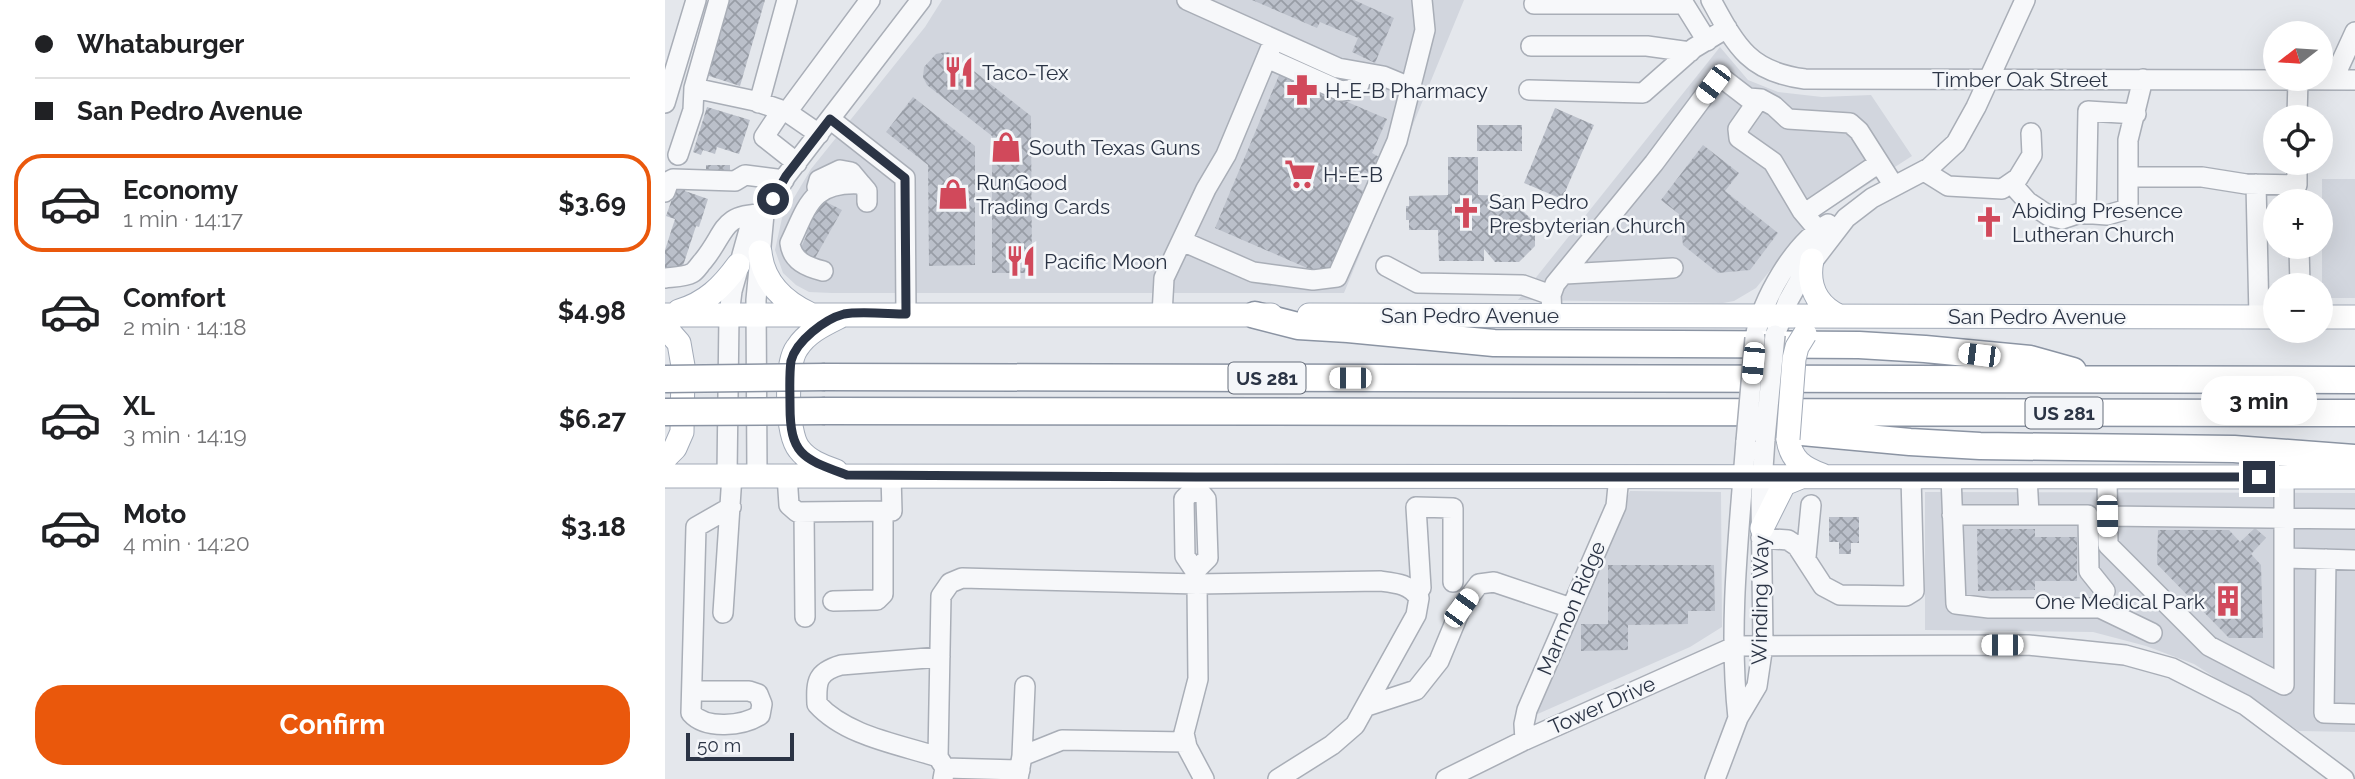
<!DOCTYPE html>
<meta charset="utf-8">
<style>
:root{--surface:#fff;--page:#f2f2f2;--text:#202124;--muted:#757577;--line:#e0e0e0;--accent:#ea580c}
body{margin:0;font-family:Raleway,sans-serif;background:var(--page);color:var(--text);height:100vh;display:flex;flex-direction:column;font-size:26px;white-space:nowrap}
*{box-sizing:border-box;margin:0}
p{font-size:23px;color:var(--muted)}
.icon{flex:none;width:38px;height:38px;fill:none;stroke:currentColor;stroke-width:2;stroke-linecap:round;stroke-linejoin:round}
.map{position:relative;flex:1;overflow:hidden}
.details{display:flex;flex-direction:column;background:var(--surface);width:665px}
.details>*{flex:none}
.hud{display:grid;align-content:center;height:154px;padding:0 35px;background:var(--surface)}
.needle{width:46px;rotate:253deg}
.tools{position:absolute;left:1598px;top:21px;display:grid;gap:14px}
.tools a{display:grid;place-items:center;width:70px;height:70px;border-radius:50%;background:var(--surface);box-shadow:0 7px 28px #0002;font-size:35px}
.scale{position:absolute;left:21px;bottom:18px;width:108px;box-sizing:border-box;padding-left:7px;border:4px solid #2b3445;border-top:0;font-size:19px;line-height:24px;white-space:nowrap;color:#2b3445;-webkit-text-stroke:5px #f4f6f9;paint-order:stroke}
.end{position:absolute;width:32px;height:32px;margin:-16px;border:9px solid #2b3445;background:#fff;box-shadow:0 0 0 4px #fff}
.from{border-radius:50%}
.bubble{position:absolute;height:49px;border-radius:24px;background:var(--surface);box-shadow:0 7px 28px #0002;font-size:23px;font-weight:700;line-height:49px;text-align:center}
.car{position:absolute;width:21px;height:42px;margin:-21px -10px;border-radius:9px;box-shadow:0 0 5px 2px #0007;background:linear-gradient(#fff 24%,#345 0 40%,#fff 0 76%,#345 0 86%,#fff 0)}
.hud b{display:flex;align-items:center;gap:24px;height:66px;font-size:26px}
.hud b+b{border-top:2px solid var(--line)}
.hud i{width:18px;height:18px;background:var(--text)}
ul{padding:0;list-style:none}
li{display:flex;align-items:center;gap:21px;height:98px;margin:0 14px 10px;padding:0 21px;border:4px solid transparent;border-radius:28px}
li div{flex:1}
li b{display:block;font-size:26px}
li em{font-style:normal;font-weight:700}
li.active{border-color:var(--accent)}
li>.icon{width:63px;height:63px;stroke-width:1.5}
.primary-button{display:flex;gap:14px;margin-top:auto;padding:14px 35px}
.primary-button a{flex:1;height:80px;border-radius:28px;background:var(--accent);color:#fff;font-size:28px;font-weight:700;line-height:80px;text-align:center}
main{display:flex;flex:1;min-height:0}
.map>svg:first-child{display:block}
</style>
<main>
<section class="details">
<div class="hud">
<b><i class="from"></i>Whataburger</b>
<b><i></i>San Pedro Avenue</b>
</div>
<ul>
<li class="active"><svg class="icon" aria-label="car" viewBox="0 0 24 24"><path d="M5 17H2v-5l4-1 3-4h7l3 4 3 1v5h-3M9 17h6M6 11h13"/><circle cx="7" cy="17" r="2"/><circle cx="17" cy="17" r="2"/></svg><div><b>Economy</b><p>1 min · 14:17</p></div><em>$3.69</em></li>
<li><svg class="icon" aria-label="car" viewBox="0 0 24 24"><path d="M5 17H2v-5l4-1 3-4h7l3 4 3 1v5h-3M9 17h6M6 11h13"/><circle cx="7" cy="17" r="2"/><circle cx="17" cy="17" r="2"/></svg><div><b>Comfort</b><p>2 min · 14:18</p></div><em>$4.98</em></li>
<li><svg class="icon" aria-label="car" viewBox="0 0 24 24"><path d="M5 17H2v-5l4-1 3-4h7l3 4 3 1v5h-3M9 17h6M6 11h13"/><circle cx="7" cy="17" r="2"/><circle cx="17" cy="17" r="2"/></svg><div><b>XL</b><p>3 min · 14:19</p></div><em>$6.27</em></li>
<li><svg class="icon" aria-label="car" viewBox="0 0 24 24"><path d="M5 17H2v-5l4-1 3-4h7l3 4 3 1v5h-3M9 17h6M6 11h13"/><circle cx="7" cy="17" r="2"/><circle cx="17" cy="17" r="2"/></svg><div><b>Moto</b><p>4 min · 14:20</p></div><em>$3.18</em></li>
</ul>
<div class="primary-button"><a>Confirm</a></div>
</section>
<div class="map">
<svg width="1690" height="779" viewBox="0 0 1690 779">
<defs>
<pattern id="building-cross-hatch" width="8" height="8" patternUnits="userSpaceOnUse" patternTransform="scale(1.75)"><rect width="8" height="8" fill="#bbc0ca"/><path d="M0 0l8 8M0 8l8-8" fill="none" stroke="#989da6"/></pattern>
</defs>
<rect width="100%" height="100%" fill="#e4e7ec"/>
<path fill="#d2d6de" d="M277 0H799L679 293H167L144 292 131 285 118 273 110 250 117 218 146 169 260 27Z
M1055 47 1083 80 1113 92 1157 97 1206 95 1247 156 1160 212 1120 252 1091 288 1069 301 1058 303 853 300Z
M1657 179H1690V298H1657Z
M965 491 1056 492 1057 627 1025 647 868 716Z
M1260 492 1690 493V732L1634 731 1529 664 1481 646 1428 632 1260 630Z"/>
<path fill="url(#building-cross-hatch)" d="M60 0H100L75 86 38 74Z
M587 0H689L729 18 710 63 687 52 693 38 655 22 652 28Z
M281 52 286 53 366 116 367 273H327V136L262 85 258 77 259 67 271 54Z
M615 73 722 119 707 153 714 157 706 175 698 172 692 188 699 191 676 243 682 245 669 274H656L550 228Z
M248 97 310 146V265L264 266 263 165 221 132Z
M42 107 85 120 74 154 52 147 50 154 38 150 36 155 28 152Z
M890 108 929 125 897 199 859 183Z
M812 125H857V151H812Z
M1038 145 1074 173 1060 191 1113 233 1085 270 1053 273 1018 245 1014 214 996 200Z
M783 157H813V195L844 196V207H854L870 223V246L854 262H830L819 249V261H774L773 230H744V220H741V206H744V196L783 195Z
M41 165H65V177H41Z
M13 182 22 185 20 191 43 199 34 227 31 226 16 272 0 267V250L10 219 1 216Z
M157 200 177 210 150 258 135 250 142 234 140 233Z
M1164 517H1194V543H1186V554H1174V542H1164Z
M1590 528 1601 538 1586 554 1596 565 1598 638H1564L1492 564 1493 530H1564L1575 542Z
M1312 529H1370V537H1412V581H1370V590L1313 591Z
M943 565H1049L1050 611H1023V624L963 625V650L916 651V624H943Z"/>
<g fill="none" stroke-linecap="round" stroke-linejoin="round">
<defs>
<path id="minor" d="M522 0 673 68 718 76 747 88
M1046 0C1071 46 1084 72 1140 79L1690 80
M869 4H1019L1042 41
M866 46H982L1025 52
M602 58 676 91 685 90 694 85 697 73
M1668 80 1690 32
M29 88 90 101 122 112 154 134
M864 90 978 93 1029 48 1062 28
M1094 99 1073 129 1074 138 1108 162 1137 211 1153 230
M0 103 31 0
M94 103 122 0
M117 110 99 137 132 163
M122 112 205 0
M1632 117 1633 80
M165 119 240 178 241 314
M13 155 28 110 29 88 54 0
M1259 171 1283 186 1337 189 1353 178 1367 155 1366 133
M1463 177H1537L1581 184 1632 185V163
M1346 183 1363 202 1384 216 1397 219 1415 213 1442 215 1463 209V140L1478 79
M1591 184 1594 317
M152 187 154 180 175 170 186 172 196 184
M0 192 4 181 8 179 70 181 80 175 119 180
M1140 213 1214 163
M1421 214 1423 111 1471 114
M517 241 588 272 648 280 672 277 732 141 760 30 757 0
M1634 247 1635 285
M721 266 753 283 858 285 886 295
M158 271C142 267 127 261 125 243 143 205 147 181 196 184L202 191V202
M900 274 1008 268
M0 278C8 277 20 277 27 273 31 271 35 264 38 261 62 232 55 214 99 214
M497 315 499 278 541 189 561 155 609 40
M887 315 886 295 890 284 989 163 1048 84 1057 78 1083 98 1096 99 1109 106 1123 119 1185 123 1194 131 1229 186
M1112 330 1123 301 1138 274 1181 218 1207 198 1264 168 1291 143 1311 107 1360 0
M1090 338C1097 299 1129 243 1163 224
M62 475 64 315 67 291 84 230 99 214 121 176 256 0
M92 475 91 300 99 214
M122 475 124 505 132 512 227 511 226 475
M1286 476 1291 604 1324 608H1435L1487 633
M1362 476 1364 514
M531 477V487L519 499 520 556 530 571 532 584 533 679 519 733 522 747 539 779
M1442 477 1443 545 1544 646 1619 685V477
M139 512 140 617
M1287 515H1423L1424 571 1440 591 1435 608
M1442 516 1690 519
M1096 538 1123 540 1132 546 1158 586 1175 595 1241 596 1249 591 1246 476
M1141 557 1146 505
M1619 558 1690 560
M1661 559 1659 713 1690 714
M530 571 543 558 541 499 531 487
M756 588 751 507 788 508V582
M168 601 212 600 218 594V511
M58 613 67 475
M27 691H84L93 694 97 704 95 715C78 726 41 730 26 713L31 527 66 507
M702 706 751 690 774 661 796 608 814 584 829 582 906 608
M1073 718C1063 626 1074 532 1081 441
M860 740 859 724 862 710 951 506 954 476
M357 756 360 686
M273 757C233 744 181 736 152 704 151 681 152 672 176 665L275 657
M280 768 355 770
M278 779 280 768 273 757 276 596 285 583 297 578 532 584 715 581C731 583 745 584 754 598L751 615 690 725 667 745 613 779
M353 779 357 756 397 740 521 742
M781 779 860 740 1071 646 1363 645 1460 655 1507 668 1580 705 1679 779
M1050 779 1073 718 1092 686 1098 645 1096 498 1100 439"/>
<path id="major" d="M95 252C98 282 119 302 145 314
M1147 260C1142 285 1151 305 1174 316
M14 311C41 303 57 287 73 265
M0 315H606
M644 315 1610 317
M1656 317H1690
M0 327 14 343 18 366 17 432 10 448 0 458
M1123 439C1126 460 1138 468 1157 475
M171 471C157 466 143 461 134 449 121 433 120 364 132 348 142 332 160 324 176 316
M0 476 1690 477
M1097 528 1119 484 1136 477"/>
<path id="highway" d="M590 315 633 326 683 329 829 343 1194 345 1260 349 1365 359 1408 371
M160 377 1690 380
M160 411 1690 413
M1108 412 1137 432 1245 442 1315 446 1569 449 1690 458"/>
</defs>
<use href="#minor" stroke="#a9aeb7" stroke-width="22"/>
<use href="#major" stroke="#a3abb8" stroke-width="25"/>
<use href="#highway" stroke="#8b94a3" stroke-width="29"/>
<use href="#minor" stroke="#f7f8fa" stroke-width="19"/>
<use href="#major" stroke="#fff" stroke-width="23"/>
<use href="#highway" stroke="#fff" stroke-width="26"/>
<defs>
<path id="minor-bridge" d="M1100 439 1110 335
M1081 441 1090 338"/>
<path id="major-bridge" d="M1123 439 1129 359 1132 347 1140 334"/>
<path id="highway-bridge" d="M0 379 160 377
M0 412 160 411"/>
</defs>
<use href="#minor-bridge" stroke="#a9aeb7" stroke-width="22" stroke-linecap="butt"/>
<use href="#major-bridge" stroke="#a3abb8" stroke-width="25" stroke-linecap="butt"/>
<use href="#highway-bridge" stroke="#8b94a3" stroke-width="29" stroke-linecap="butt"/>
<use href="#minor-bridge" stroke="#f7f8fa" stroke-width="19"/>
<use href="#major-bridge" stroke="#fff" stroke-width="23"/>
<use href="#highway-bridge" stroke="#fff" stroke-width="26"/>
</g>
<g fill="none" stroke-linecap="round" stroke-linejoin="round">
<path stroke="#2b3445" stroke-width="9" d="M108 199 121 176 165 119 240 178 241 314C225 314 194 311 179 314 160 319 131 341 126 361 124 375 125 391 125 406 125 456 139 459 182 475L531 477H1594"/>
</g>
<defs>
<symbol id="restaurant-bare" viewBox="-9 -9 18 18"><path d="M-5-6h1v4h1v-4h1v4h1v-4h1v5L-1.5 .5V6h-2V.5L-5-1ZM5-6V6H3V1.5H1.5Q1.5-4 5-6Z" fill="#d1495b" stroke="#f4f6f9" stroke-width="2.5" paint-order="stroke"/></symbol>
<symbol id="pharmacy-bare" viewBox="-9 -9 18 18"><path d="M-2-6h4v4h4v4h-4v4h-4v-4h-4v-4h4Z" fill="#d1495b" stroke="#f4f6f9" stroke-width="2.5" paint-order="stroke"/></symbol>
<symbol id="shop-bare" viewBox="-9 -9 18 18"><path d="M-5-2.5h2.3a2.7 3.5 0 0 1 5.4 0H5L5.5 6h-11ZM-1.5-2.5h3a1.5 2.3 0 0 0-3 0Z" fill="#d1495b" stroke="#f4f6f9" stroke-width="2.5" paint-order="stroke"/></symbol>
<symbol id="supermarket-bare" viewBox="-9 -9 18 18"><path d="M-6-5.5h2.5l.6 2H6L4.5 2H-2.5L-4.4-4H-6ZM-1.5 3.2a1.3 1.3 0 1 0 .1 0ZM3 3.2a1.3 1.3 0 1 0 .1 0Z" fill="#d1495b" stroke="#f4f6f9" stroke-width="2.5" paint-order="stroke"/></symbol>
<symbol id="church-bare" viewBox="-9 -9 18 18"><path d="M-1.2-6h2.4v3.5h3.3v2.4h-3.3V6h-2.4V-.1h-3.3v-2.4h3.3Z" fill="#d1495b" stroke="#f4f6f9" stroke-width="2.5" paint-order="stroke"/></symbol>
<symbol id="building-bare" viewBox="-9 -9 18 18"><path d="M-4-6H4V6H1V3H-1V6H-4ZM-2.5-4.3h1.7v1.8h-1.7ZM.8-4.3h1.7v1.8H.8ZM-2.5-1h1.7V.8h-1.7ZM.8-1h1.7V.8H.8Z" fill="#d1495b" stroke="#f4f6f9" stroke-width="2.5" paint-order="stroke"/></symbol>
</defs>
<g fill-rule="evenodd">
<use href="#restaurant-bare" x="272" y="50" width="44" height="44"/>
<use href="#pharmacy-bare" x="615" y="68" width="44" height="44"/>
<use href="#shop-bare" x="319" y="125" width="44" height="44"/>
<use href="#supermarket-bare" x="613" y="152" width="44" height="44"/>
<use href="#shop-bare" x="266" y="172" width="44" height="44"/>
<use href="#church-bare" x="779" y="191" width="44" height="44"/>
<use href="#church-bare" x="1302" y="200" width="44" height="44"/>
<use href="#restaurant-bare" x="334" y="239" width="44" height="44"/>
<use href="#building-bare" x="1541" y="579" width="44" height="44"/>
</g>
<g text-anchor="middle" dominant-baseline="central" stroke-width="5" stroke-linejoin="round" paint-order="stroke">
<g fill="#f4f6f9" stroke="#676e7b" stroke-width="2">
<rect x="563.5" y="362.5" width="77" height="31" rx="5"/>
<rect x="1360.5" y="397.5" width="77" height="31" rx="5"/>
</g>
<g font-size="19" font-weight="bold" fill="#2b3445">
<text x="602" y="378">US 281</text>
<text x="1399" y="413">US 281</text>
</g>
<g font-size="21" fill="#2b3445" stroke="#f4f6f9" text-anchor="start">
<text x="317" y="72">Taco-Tex</text>
<text x="660" y="90">H-E-B Pharmacy</text>
<text x="364" y="147">South Texas Guns</text>
<text x="658" y="174">H-E-B</text>
<text x="311" y="182">RunGood<tspan x="311" dy="24">Trading Cards</tspan></text>
<text x="824" y="201">San Pedro<tspan x="824" dy="24">Presbyterian Church</tspan></text>
<text x="1347" y="210">Abiding Presence<tspan x="1347" dy="24">Lutheran Church</tspan></text>
<text x="379" y="261">Pacific Moon</text>
<text x="1540" y="601" text-anchor="end">One Medical Park</text>
</g>
<g font-size="21" fill="#2b3445" stroke="#f4f6f9">
<text x="1355" y="79">Timber Oak Street</text>
<text x="805" y="315">San Pedro Avenue</text>
<text x="1372" y="316">San Pedro Avenue</text>
<text transform="translate(1095 600) rotate(-89)">Winding Way</text>
<text transform="translate(906 608) rotate(-67)">Marmon Ridge</text>
<text transform="translate(937 705) rotate(-24)">Tower Drive</text>
</g>
</g>
</svg>
<div class="tools">
<a><svg class="needle" viewBox="-14 -14 28 28"><path d="M0-13l5 13h-10z" fill="#e53935"/><path d="M0 13l5-13h-10z" fill="#757577"/></svg></a>
<a><svg class="icon" aria-label="locate" viewBox="0 0 24 24"><circle cx="12" cy="12" r="6"/><path d="M12 2v4M12 18v4M2 12h4M18 12h4"/></svg></a>
<a>+</a>
<a>−</a>
</div>
<div class="scale">50 m</div>
<i class="end from" style="left:108px;top:199px"></i>
<i class="end" style="left:1594px;top:477px"></i>
<div class="bubble" style="left:1536px;top:376px;width:116px">3 min</div>
<i class="car" style="left:1048px;top:84px;rotate:217deg"></i>
<i class="car" style="left:1314px;top:355px;rotate:277deg"></i>
<i class="car" style="left:1088px;top:363px;rotate:185deg"></i>
<i class="car" style="left:685px;top:378px;rotate:270deg"></i>
<i class="car" style="left:1442px;top:516px;rotate:179deg"></i>
<i class="car" style="left:796px;top:608px;rotate:36deg"></i>
<i class="car" style="left:1337px;top:645px;rotate:270deg"></i>
</div>
</main>
